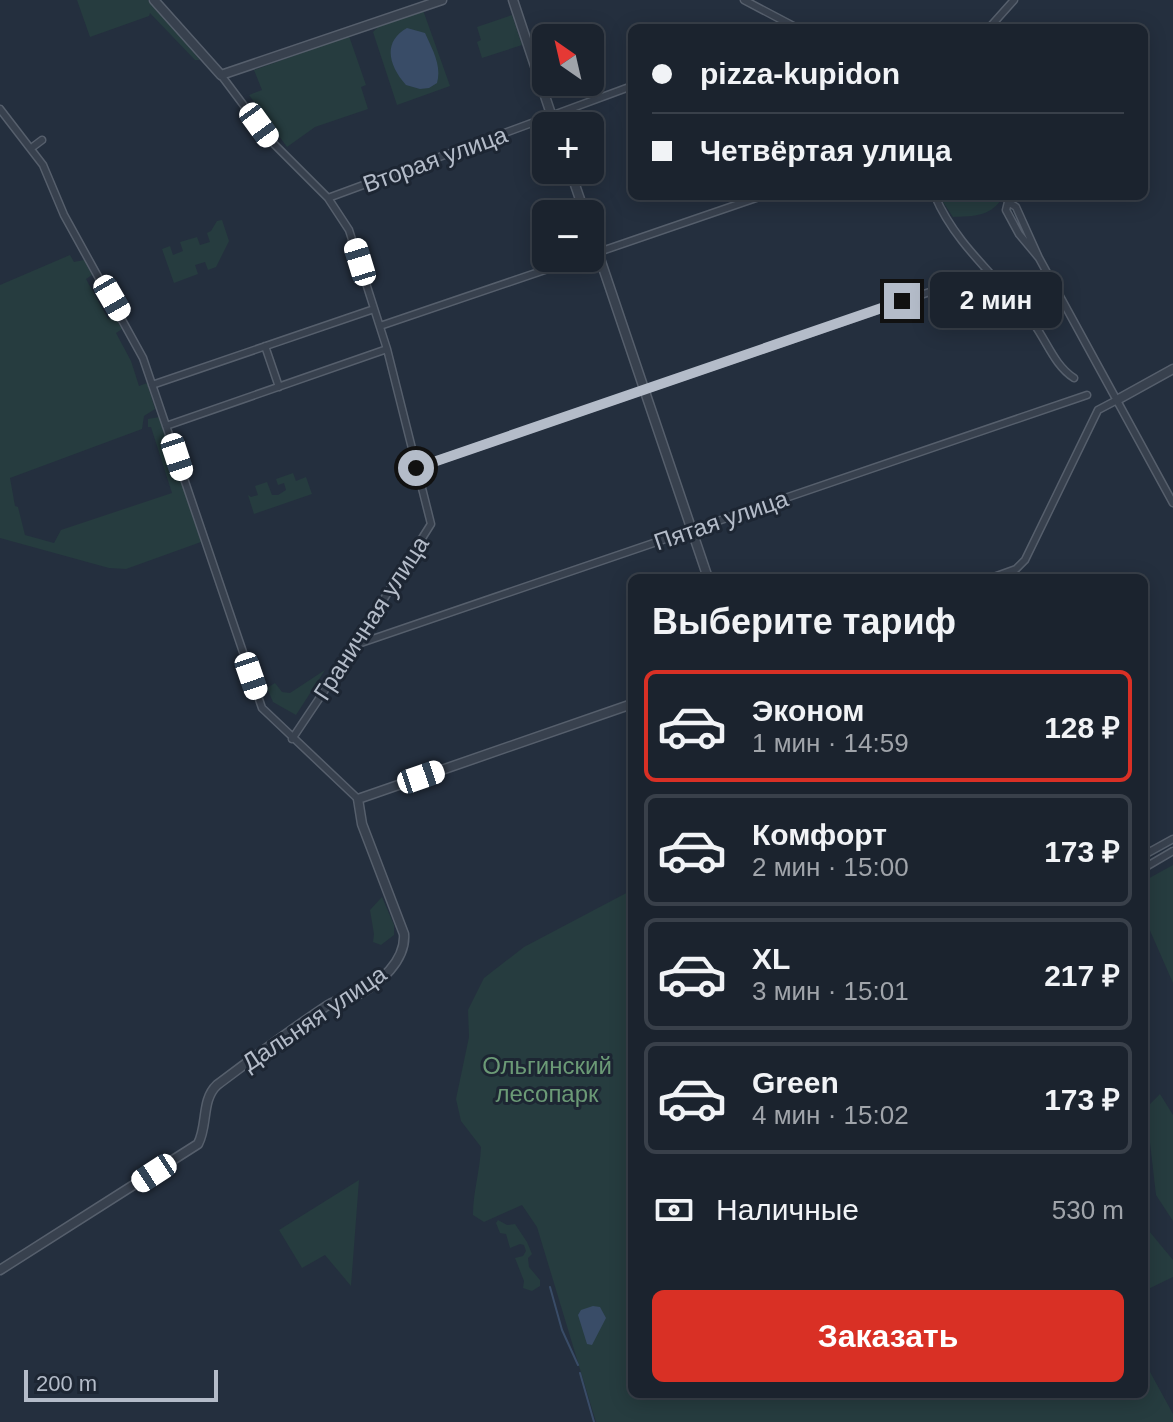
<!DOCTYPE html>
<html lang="ru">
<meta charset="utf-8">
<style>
:root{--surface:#1b232e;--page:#282f3a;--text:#f1f3f6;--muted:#a0a4aa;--line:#39404a;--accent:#d93025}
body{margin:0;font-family:Arial,sans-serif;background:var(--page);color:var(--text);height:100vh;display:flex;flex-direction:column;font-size:30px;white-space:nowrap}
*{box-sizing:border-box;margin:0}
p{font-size:26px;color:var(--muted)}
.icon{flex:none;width:44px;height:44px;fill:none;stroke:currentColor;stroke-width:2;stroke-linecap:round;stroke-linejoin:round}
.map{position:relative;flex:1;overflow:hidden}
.drawer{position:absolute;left:628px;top:574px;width:520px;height:824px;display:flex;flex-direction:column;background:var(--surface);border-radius:12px;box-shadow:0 4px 20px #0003,0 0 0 2px var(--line)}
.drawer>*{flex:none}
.banner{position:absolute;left:628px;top:24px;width:520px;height:176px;border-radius:12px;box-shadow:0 4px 20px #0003,0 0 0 2px var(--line);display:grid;align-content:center;height:176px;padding:0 24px;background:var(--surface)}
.needle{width:52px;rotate:326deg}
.fabs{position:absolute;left:532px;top:24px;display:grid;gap:16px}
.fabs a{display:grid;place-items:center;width:72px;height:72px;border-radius:12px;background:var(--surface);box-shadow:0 4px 20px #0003,0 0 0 2px var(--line);font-size:40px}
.scale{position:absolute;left:24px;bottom:20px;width:194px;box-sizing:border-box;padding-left:8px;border:4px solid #b4bcc9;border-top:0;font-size:22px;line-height:28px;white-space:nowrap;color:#b4bcc9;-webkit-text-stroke:6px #1d2633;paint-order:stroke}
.end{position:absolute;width:36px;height:36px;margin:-18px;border:10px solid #b4bcc9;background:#111;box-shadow:0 0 0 4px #111}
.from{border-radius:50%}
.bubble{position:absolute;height:56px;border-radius:12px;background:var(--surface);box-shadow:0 4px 20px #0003,0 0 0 2px var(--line);font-size:26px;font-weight:800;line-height:56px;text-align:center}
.car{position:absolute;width:24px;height:48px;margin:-24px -12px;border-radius:10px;box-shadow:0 0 6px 2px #0007;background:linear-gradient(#fff 24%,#345 0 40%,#fff 0 76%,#345 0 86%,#fff 0)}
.banner b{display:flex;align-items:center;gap:28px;height:76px;font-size:30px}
.banner b+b{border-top:2px solid var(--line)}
.banner i{width:20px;height:20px;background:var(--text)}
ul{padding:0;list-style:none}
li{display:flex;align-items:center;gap:24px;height:112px;margin:0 16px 12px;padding:0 8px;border:4px solid var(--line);border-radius:12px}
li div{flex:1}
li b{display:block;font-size:30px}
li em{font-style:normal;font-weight:800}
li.current{border-color:var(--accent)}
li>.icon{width:72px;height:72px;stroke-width:1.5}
h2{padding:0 24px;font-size:36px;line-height:96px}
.pay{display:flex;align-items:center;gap:20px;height:88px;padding:0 24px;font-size:30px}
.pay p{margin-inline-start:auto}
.primary-button{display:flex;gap:16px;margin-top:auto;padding:16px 24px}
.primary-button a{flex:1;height:92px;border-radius:12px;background:var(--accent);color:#fff;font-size:32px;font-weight:800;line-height:92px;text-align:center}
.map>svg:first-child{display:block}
</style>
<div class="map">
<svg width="1173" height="1422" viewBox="0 0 1173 1422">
<rect width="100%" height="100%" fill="#242f3e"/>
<path fill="#263c3f" d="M77 0H148L200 60H195L150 13 149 16 90 37Z
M423 10 450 86 397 105 373 32 380 25Z
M512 15 522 45 482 58 477 42 481 40 477 27Z
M349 36 366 85 361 87 368 109 315 127 287 147 249 95 262 90 254 70Z
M939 196H1003C992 217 974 216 953 217Z
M222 220 229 241 216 267 208 270 205 262 195 265 198 274 174 283 162 249 170 246 173 255 183 251 180 242 197 237 200 245 210 242 207 233 211 231 217 221Z
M70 255 74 262 84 260 92 275 86 279 108 319 114 316 122 329 116 333 131 361 139 386 147 383 155 409 144 416 142 429 10 478 15 506 18 507 25 535 54 543 61 530 172 493 151 427H148V419L160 417 201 542 126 569 109 568 0 538V285Z
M293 473 296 481 306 477 312 494 254 514 248 495 251 497 258 495 255 486 267 482 272 495H278L286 490 284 483 278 485 276 479Z
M325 670 296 715 273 702 267 688 275 683 282 692 290 693Z
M1173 865V983L1144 917V881Z
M632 890V1394H1144V1361L1173 1414V1422H596L537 1227 522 1205 484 1222 473 1215C473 1192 480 1171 481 1147L461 1121 456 1099 469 1037 468 1010 484 978 524 947Z
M382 897 394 925V935L381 945 373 942 374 934 370 910Z
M1160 1094 1173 1115V1221L1156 1195 1146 1108Z
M359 1180 351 1286 325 1255 302 1268 279 1230Z
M498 1220 507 1225 515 1224 527 1242 532 1254 528 1258 529 1267 540 1280V1286L532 1291 523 1288 524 1281 515 1258 523 1256 526 1251 524 1245 520 1244 510 1248 506 1234 500 1233 496 1223Z
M1144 1225 1173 1260V1277L1144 1291Z"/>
<path fill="#394c67" d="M407 28 425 33C432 49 442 65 437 83L429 88 420 89 406 85C389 66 382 42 407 28Z
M593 1306 600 1307 606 1318 592 1345 587 1344 578 1315 581 1310Z"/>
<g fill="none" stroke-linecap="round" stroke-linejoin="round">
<path stroke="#394c67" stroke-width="2" d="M550 1287 562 1330 578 1365
M580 1373 594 1422"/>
<defs>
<path id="minor" d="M744 0 797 28
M989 28 1014 0
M221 75 269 139 328 198 349 230 387 349 431 524 355 645 292 739
M0 109 43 165 64 215 143 358 262 708 358 799
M34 146 42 140
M935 196C956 246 1002 281 1034 324 1047 342 1055 366 1074 378
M328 198 632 86
M1008 202 1016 207 1039 258 1019 234 1006 210Z
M590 255 762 196
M1039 258 1173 503
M380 326 580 258
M265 346 279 387
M152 385 374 309
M166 426 387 349
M416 468 988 272
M991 578 1016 569 1025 560 1098 410 1117 400
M355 645 1087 395
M1144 855 1173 839
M1144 868 1173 851"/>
<path id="tertiary" d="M154 0 221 75 442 0
M513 0 555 126
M570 170 585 214
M590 229 708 578
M1117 400 1173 369
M0 1270 198 1144C208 1125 201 1100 217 1085 253 1058 290 1030 328 1005 337 999 348 999 357 995 380 984 406 960 404 934L362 824 358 799 632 704"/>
</defs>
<use href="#minor" stroke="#565f6c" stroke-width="9"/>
<use href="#tertiary" stroke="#565f6c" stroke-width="11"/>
<use href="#minor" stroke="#38414e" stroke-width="6"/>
<use href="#tertiary" stroke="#38414e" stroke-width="8"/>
</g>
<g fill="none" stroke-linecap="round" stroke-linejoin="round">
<path stroke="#b4bcc9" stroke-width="10" d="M416 468 902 301"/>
</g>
<g text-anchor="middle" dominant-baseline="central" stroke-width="6" stroke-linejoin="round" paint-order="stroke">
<g font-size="24" fill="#b4bcc9" stroke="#1d2633">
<text transform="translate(435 159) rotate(-20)">Вторая улица</text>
<text transform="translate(721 520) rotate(-19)">Пятая улица</text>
<text transform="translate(371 618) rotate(-57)">Граничная улица</text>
<text transform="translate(314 1018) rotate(-34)">Дальняя улица</text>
</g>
<g font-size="24" fill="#6b9a76" stroke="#1d2633">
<text x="547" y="1065">Ольгинский<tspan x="547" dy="28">лесопарк</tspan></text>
</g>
</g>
</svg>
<div class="fabs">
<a><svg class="needle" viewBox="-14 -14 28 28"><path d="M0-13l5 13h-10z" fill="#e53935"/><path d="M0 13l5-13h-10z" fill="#a0a4aa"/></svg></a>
<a>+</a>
<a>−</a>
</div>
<div class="scale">200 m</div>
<i class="end from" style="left:416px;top:468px"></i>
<i class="end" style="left:902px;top:301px"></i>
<div class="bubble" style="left:930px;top:272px;width:132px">2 мин</div>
<i class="car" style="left:259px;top:125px;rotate:144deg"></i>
<i class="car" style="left:360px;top:262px;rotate:343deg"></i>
<i class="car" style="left:112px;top:298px;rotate:150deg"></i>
<i class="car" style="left:177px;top:457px;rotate:162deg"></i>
<i class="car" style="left:251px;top:676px;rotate:161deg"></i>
<i class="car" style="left:421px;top:777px;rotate:71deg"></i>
<i class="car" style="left:154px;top:1173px;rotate:237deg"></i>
<div class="banner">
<b><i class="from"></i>pizza-kupidon</b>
<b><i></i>Четвёртая улица</b>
</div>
<section class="drawer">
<h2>Выберите тариф</h2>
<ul>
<li class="current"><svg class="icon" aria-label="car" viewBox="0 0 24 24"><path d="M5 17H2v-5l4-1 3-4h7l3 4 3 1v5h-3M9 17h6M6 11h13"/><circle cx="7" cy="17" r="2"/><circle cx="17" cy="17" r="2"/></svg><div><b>Эконом</b><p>1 мин · 14:59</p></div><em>128 ₽</em></li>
<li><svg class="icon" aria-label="car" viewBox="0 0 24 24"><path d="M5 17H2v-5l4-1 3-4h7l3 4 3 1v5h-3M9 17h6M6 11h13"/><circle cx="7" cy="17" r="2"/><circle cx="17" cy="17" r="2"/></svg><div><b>Комфорт</b><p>2 мин · 15:00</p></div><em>173 ₽</em></li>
<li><svg class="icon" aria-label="car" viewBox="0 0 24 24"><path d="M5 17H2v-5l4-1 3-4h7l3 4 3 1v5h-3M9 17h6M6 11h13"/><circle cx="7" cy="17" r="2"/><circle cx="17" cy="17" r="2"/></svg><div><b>XL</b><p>3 мин · 15:01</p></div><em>217 ₽</em></li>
<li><svg class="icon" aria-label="car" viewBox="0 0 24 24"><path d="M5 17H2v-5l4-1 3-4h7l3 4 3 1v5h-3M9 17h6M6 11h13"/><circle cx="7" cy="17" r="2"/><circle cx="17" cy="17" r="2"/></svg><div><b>Green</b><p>4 мин · 15:02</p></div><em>173 ₽</em></li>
</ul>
<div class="pay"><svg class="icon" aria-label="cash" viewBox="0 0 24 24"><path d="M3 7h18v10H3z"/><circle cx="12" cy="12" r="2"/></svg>Наличные<p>530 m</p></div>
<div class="primary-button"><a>Заказать</a></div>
</section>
</div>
